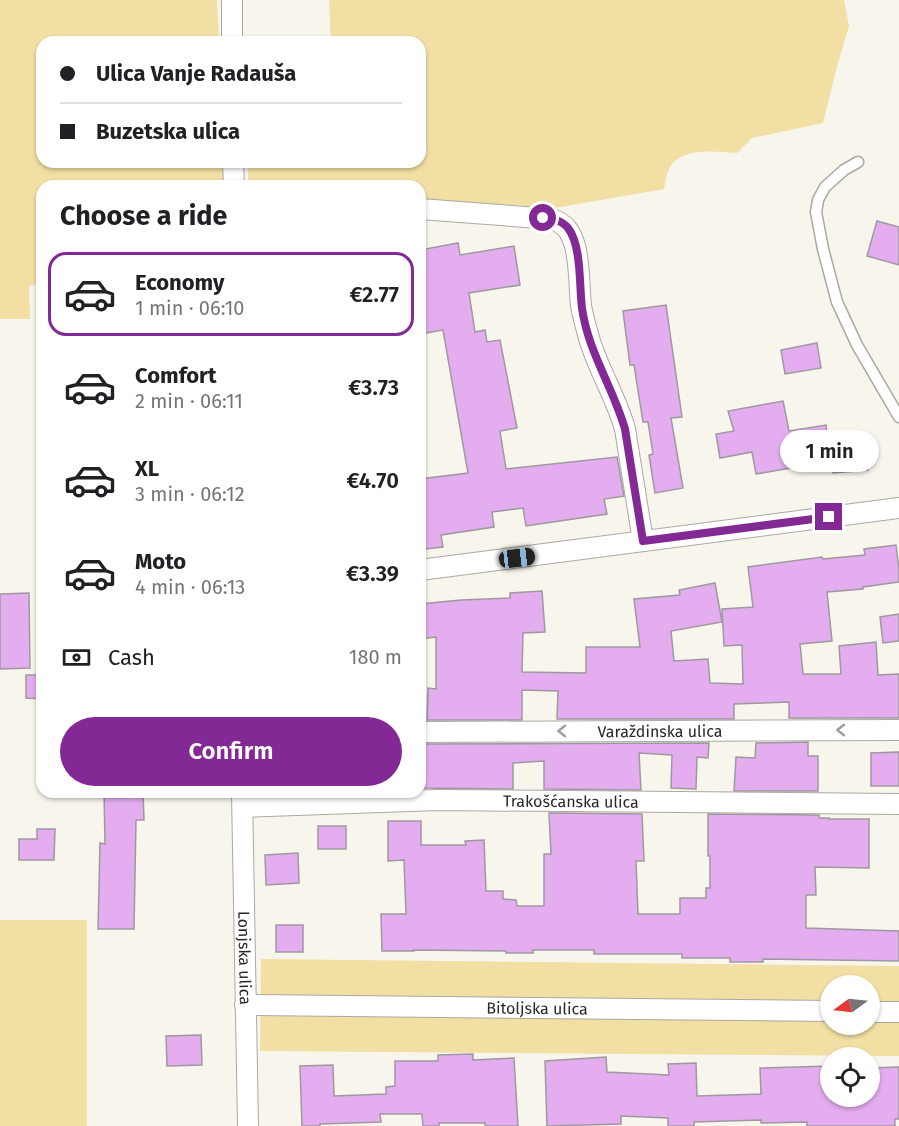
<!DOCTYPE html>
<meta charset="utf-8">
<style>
:root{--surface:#fff;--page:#f6f6f6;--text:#202124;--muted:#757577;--line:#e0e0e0;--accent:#832995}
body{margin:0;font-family:"Fira Sans",sans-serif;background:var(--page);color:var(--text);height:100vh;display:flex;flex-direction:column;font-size:22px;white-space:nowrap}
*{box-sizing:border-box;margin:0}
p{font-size:20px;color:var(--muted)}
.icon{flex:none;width:33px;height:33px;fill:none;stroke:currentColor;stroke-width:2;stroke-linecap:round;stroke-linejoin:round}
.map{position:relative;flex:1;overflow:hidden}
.side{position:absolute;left:36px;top:180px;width:390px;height:618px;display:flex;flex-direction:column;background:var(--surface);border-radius:18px;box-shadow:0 2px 4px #0004}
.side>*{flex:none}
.top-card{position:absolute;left:36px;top:36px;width:390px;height:132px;border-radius:18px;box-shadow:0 2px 4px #0004;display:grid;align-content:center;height:132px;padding:0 24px;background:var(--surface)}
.needle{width:39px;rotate:255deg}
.controls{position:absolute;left:820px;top:975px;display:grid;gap:12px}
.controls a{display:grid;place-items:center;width:60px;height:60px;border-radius:50%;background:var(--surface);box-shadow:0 2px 4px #0004;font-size:30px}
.end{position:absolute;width:27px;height:27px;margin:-14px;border:8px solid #832995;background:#fff;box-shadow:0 0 0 3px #fff}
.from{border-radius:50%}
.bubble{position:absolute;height:42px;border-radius:21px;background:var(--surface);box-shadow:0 2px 4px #0004;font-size:20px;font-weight:600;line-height:42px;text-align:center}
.car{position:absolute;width:18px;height:36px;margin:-18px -9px;border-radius:8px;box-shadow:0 0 4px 2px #0007;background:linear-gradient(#222 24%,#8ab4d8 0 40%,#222 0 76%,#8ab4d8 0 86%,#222 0)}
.top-card b{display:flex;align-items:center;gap:21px;height:57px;font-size:22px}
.top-card b+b{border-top:2px solid var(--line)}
.top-card i{width:15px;height:15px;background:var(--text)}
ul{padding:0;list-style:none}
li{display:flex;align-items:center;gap:18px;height:84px;margin:0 12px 9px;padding:0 12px;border:3px solid transparent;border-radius:18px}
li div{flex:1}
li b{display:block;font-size:22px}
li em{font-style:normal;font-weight:600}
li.selected{border-color:var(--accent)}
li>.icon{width:54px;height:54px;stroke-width:1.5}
h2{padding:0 24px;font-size:27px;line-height:72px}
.pay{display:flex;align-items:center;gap:15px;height:66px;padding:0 24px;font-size:22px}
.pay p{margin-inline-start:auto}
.button{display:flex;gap:12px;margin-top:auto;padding:12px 24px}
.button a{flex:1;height:69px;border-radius:36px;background:var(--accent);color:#fff;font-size:24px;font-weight:600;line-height:69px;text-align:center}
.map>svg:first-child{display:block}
</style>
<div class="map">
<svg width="899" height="1126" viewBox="0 0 899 1126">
<rect width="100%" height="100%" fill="#f7f5ec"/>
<path fill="#f2dfa3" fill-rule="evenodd" d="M0 0H217L219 42H42V162H224L225 186H42V284L29 286 30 319H0Z
M329 0H844L849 26 836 70 823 123 752 138 737 153C715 152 681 146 669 169 666 175 665 183 664 189L555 208 420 199V186H254L248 181V162H420V42H331Z
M0 920H87V1126H0Z
M261 959 899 966V1056L260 1051ZM831 986H870V1024H831Z"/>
<path fill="#e3adef" stroke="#9e99a0" stroke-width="1.5" d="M877 221 899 227V265L867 256Z
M458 243 460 255 514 246 520 285 469 293 475 332 485 330 487 342 500 340 517 428 500 431 506 469 617 457 624 496 604 499 607 514 526 526 523 508 492 512 494 527 441 535 443 547 425 549 421 522H420V479L468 473 443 330 420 334V250Z
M666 305 682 417 671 418 683 488 655 493 649 455 653 454 648 422H643L634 365H630L623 311Z
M817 343 821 368 785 374 781 350Z
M783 401 789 431 826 425 827 437 865 434 868 470 833 473 832 461 756 474 752 452 720 458 716 434 734 431 728 411Z
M896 545 899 569V582L863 587V589L827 592 832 641 800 644 803 674H841L839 646 876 642 878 675 899 674V718H789V702L734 704V719H557L558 691 522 690V720H427L428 688 436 689V637L420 639V604L461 600 510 598V593L542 591 545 632 523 633 522 672 586 673V647H640L634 599 680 595 679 590 715 583 722 622 671 631 674 661 708 659 710 683 743 684 742 645 724 646 722 609 753 607 748 567 822 557 823 559 865 555 864 549Z
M29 593 30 668 0 669V594Z
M899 614V641L883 643 880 617Z
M26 675H42V699L26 698Z
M808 742V756H818V791H734L736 757 755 758 756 743Z
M709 743 708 758 697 757 696 789 671 788 672 755 639 753 641 790 544 789V761L513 763V789L420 788V744Z
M899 752V786H871V753Z
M104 792H143L144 820H136L134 929H98L100 843 105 844Z
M549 813 642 814 644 861H636L638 914H680V898H706V888H710V856H708V814L819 815V818H829V819H869V868L815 867 816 895H806V928L899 931V961L763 959V962H730V958H682V954H594V950H533V953H506V951L414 950V951H382L381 914H406L404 860 388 861V821H421V845H466L465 841 484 840 486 891H503V899L516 900 517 906H544V854H551Z
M318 826H346V849H318Z
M37 829H55L54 860H19V839H37Z
M298 853 299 883 266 885 265 855Z
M276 925H303V952H276Z
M201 1035 202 1065 167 1066 166 1036Z
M473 1054V1060L514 1058 518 1126H485V1123H439V1126H423L422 1114H380L381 1122 320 1124V1126H302L300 1066 333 1065 334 1096 386 1094V1087L395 1086V1061H438V1055Z
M606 1057 607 1072 669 1075 668 1064 696 1063 697 1096 761 1094 760 1068 831 1066V1096H870V1068L899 1067V1119H895V1126H807V1122L761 1123V1120L694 1122V1126H668V1118L621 1116V1124L547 1126 545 1061Z"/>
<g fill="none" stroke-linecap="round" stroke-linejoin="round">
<defs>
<path id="lane" d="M858 162 844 170 825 187 818 200 816 212 823 249 837 302 857 345 899 417"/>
<g id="street">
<path d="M232 0V42"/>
<path d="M233 162 234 186"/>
<path d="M420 209 552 219C566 224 571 232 575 246 580 265 579 286 581 306 583 317 586 327 589 338 598 369 616 397 625 429L643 541"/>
<path d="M420 570 899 508"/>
<path id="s1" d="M420 732 899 730"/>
<path id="s2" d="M242 792 248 1126"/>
<path id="s3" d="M243 807 438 800 899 804"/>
<path id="s4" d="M245 1005 831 1011"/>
<path d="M870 1012H899"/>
</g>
</defs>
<use href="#lane" stroke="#aba9a1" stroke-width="13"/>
<use href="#street" stroke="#aba9a1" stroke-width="22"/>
<use href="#lane" stroke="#fff" stroke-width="10"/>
<use href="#street" stroke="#fff" stroke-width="20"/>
</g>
<defs><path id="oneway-chevron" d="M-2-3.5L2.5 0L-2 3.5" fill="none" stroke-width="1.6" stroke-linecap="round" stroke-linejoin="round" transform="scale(1.5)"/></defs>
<g stroke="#9f9e9d">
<use href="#oneway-chevron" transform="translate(841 730) rotate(180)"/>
<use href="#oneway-chevron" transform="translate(562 731) rotate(180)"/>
</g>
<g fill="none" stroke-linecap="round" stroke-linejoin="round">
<path stroke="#832995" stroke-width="8" d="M543 218C552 219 562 220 568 228 582 246 579 286 582 308 588 352 613 387 625 429L643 541 829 517"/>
</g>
<g text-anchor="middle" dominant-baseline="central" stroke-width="5" stroke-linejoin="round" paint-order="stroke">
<g font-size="16" fill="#292825" stroke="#fff">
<text stroke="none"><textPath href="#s1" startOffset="240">Varaždinska ulica</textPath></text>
<text stroke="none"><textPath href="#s3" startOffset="328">Trakošćanska ulica</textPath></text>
<text stroke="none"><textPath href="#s2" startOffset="166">Lonjska ulica</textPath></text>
<text stroke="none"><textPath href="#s4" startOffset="292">Bitoljska ulica</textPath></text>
</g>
</g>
</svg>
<div class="controls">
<a><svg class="needle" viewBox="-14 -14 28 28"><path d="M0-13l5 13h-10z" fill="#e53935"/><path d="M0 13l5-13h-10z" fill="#757577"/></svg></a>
<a><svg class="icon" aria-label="locate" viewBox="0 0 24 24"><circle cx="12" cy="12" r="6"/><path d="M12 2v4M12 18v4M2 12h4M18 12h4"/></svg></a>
</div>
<i class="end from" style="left:543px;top:218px"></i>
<i class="end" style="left:829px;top:517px"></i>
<div class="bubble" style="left:780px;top:430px;width:99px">1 min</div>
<i class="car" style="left:517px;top:558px;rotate:83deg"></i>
<div class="top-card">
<b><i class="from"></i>Ulica Vanje Radauša</b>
<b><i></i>Buzetska ulica</b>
</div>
<section class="side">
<h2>Choose a ride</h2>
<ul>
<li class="selected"><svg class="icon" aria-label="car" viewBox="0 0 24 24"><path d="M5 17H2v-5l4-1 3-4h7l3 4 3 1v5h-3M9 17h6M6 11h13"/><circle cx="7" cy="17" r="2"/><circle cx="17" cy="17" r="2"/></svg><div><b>Economy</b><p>1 min · 06:10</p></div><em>€2.77</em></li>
<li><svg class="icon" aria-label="car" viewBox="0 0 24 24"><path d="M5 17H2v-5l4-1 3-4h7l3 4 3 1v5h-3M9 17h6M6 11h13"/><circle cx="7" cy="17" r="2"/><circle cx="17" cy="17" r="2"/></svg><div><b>Comfort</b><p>2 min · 06:11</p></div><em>€3.73</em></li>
<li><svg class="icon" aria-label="car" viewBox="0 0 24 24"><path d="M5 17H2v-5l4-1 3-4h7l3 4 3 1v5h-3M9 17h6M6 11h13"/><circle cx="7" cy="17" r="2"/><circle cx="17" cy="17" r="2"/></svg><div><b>XL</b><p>3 min · 06:12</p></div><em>€4.70</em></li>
<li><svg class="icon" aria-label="car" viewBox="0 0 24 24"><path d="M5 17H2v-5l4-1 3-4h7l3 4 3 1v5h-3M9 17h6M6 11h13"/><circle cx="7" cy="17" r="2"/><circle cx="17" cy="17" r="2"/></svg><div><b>Moto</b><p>4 min · 06:13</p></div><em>€3.39</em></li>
</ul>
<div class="pay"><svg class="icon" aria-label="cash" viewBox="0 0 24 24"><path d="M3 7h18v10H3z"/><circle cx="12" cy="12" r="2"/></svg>Cash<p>180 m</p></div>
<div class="button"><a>Confirm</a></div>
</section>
</div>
